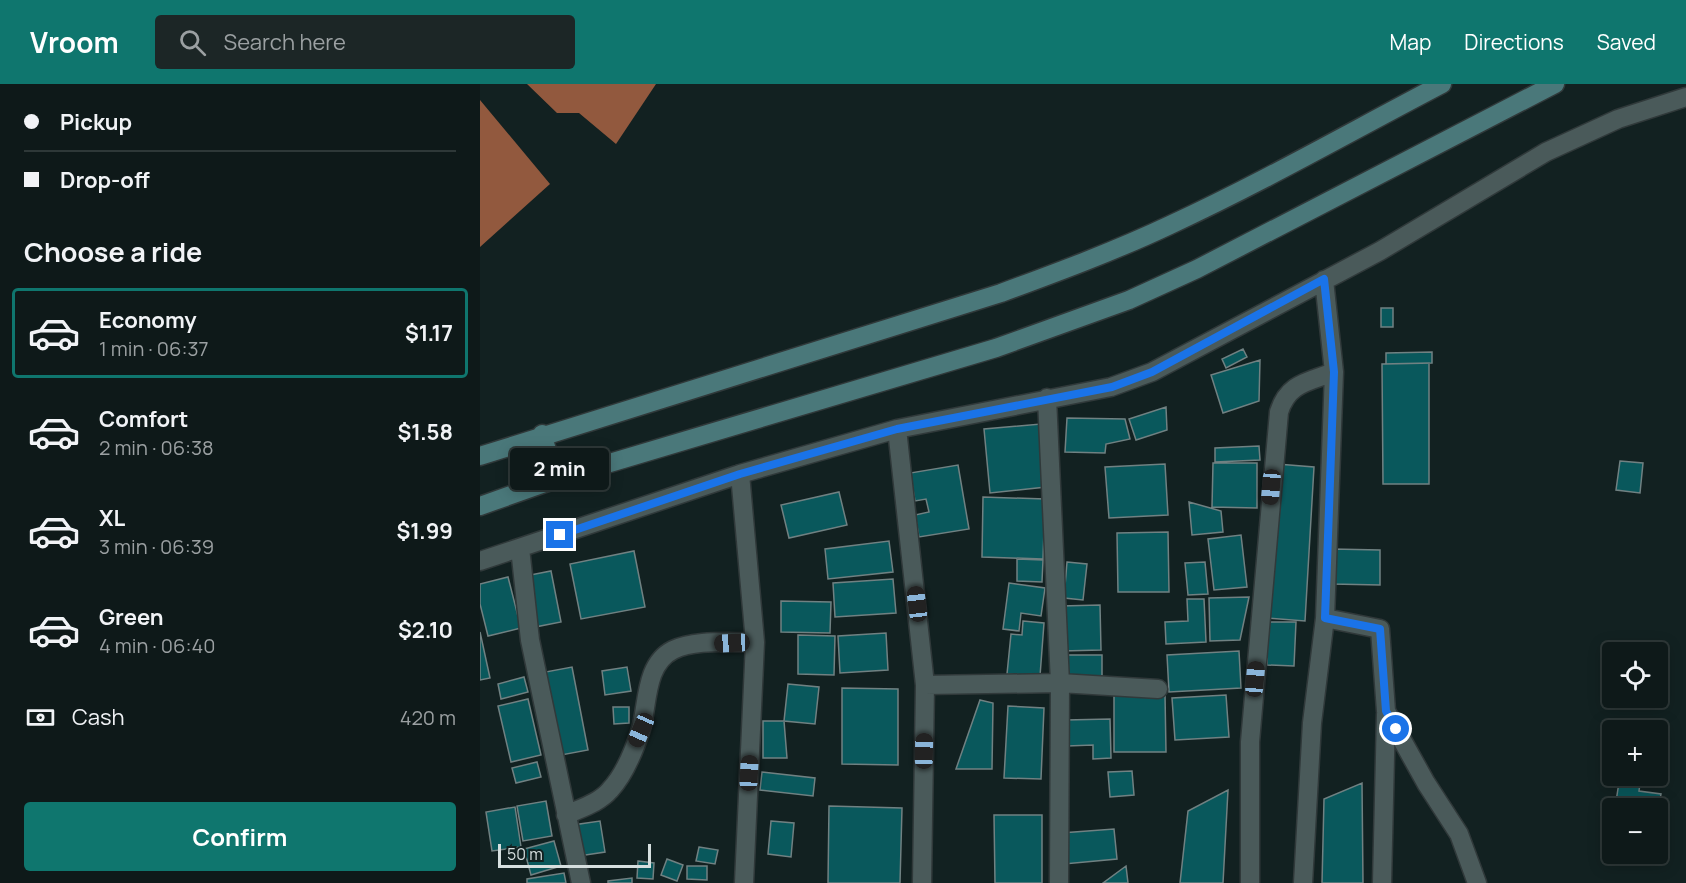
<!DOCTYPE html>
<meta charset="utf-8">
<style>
:root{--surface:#0e1919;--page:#1c2626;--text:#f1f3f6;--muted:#9ba0a2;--line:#2e3838;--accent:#0f766e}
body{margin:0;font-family:Manrope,sans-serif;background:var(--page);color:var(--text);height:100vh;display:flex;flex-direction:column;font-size:22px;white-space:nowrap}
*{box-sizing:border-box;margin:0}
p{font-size:20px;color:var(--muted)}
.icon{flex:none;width:33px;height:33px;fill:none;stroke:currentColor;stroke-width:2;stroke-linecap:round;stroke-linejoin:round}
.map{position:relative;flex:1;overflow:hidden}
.drawer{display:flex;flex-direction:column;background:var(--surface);width:480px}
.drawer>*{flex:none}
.hud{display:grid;align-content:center;height:132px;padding:0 24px;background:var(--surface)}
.controls{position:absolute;left:1122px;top:558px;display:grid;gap:12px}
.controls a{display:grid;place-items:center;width:66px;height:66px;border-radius:6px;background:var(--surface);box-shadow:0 3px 15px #0003,0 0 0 2px var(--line);font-size:30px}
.scale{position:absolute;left:18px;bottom:15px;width:153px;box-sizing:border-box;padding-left:6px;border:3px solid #d6dfdf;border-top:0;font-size:16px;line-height:21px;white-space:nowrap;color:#d6dfdf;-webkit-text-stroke:4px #122121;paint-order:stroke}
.end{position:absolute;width:27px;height:27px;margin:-14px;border:8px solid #1a73e8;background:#fff;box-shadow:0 0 0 3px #fff}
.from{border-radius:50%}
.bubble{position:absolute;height:42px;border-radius:6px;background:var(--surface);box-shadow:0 3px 15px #0003,0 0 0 2px var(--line);font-size:20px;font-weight:700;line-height:42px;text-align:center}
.car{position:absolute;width:18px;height:36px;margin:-18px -9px;border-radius:8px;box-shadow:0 0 4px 2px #0007;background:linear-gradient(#222 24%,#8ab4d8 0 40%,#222 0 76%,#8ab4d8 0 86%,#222 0)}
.hud b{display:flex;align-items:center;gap:21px;height:57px;font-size:22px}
.hud b+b{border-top:2px solid var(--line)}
.hud i{width:15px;height:15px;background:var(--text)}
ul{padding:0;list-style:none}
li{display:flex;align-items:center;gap:18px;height:90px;margin:0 12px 9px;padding:0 12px;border:3px solid transparent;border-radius:6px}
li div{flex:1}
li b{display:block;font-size:22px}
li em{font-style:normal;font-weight:700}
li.current{border-color:var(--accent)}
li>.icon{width:54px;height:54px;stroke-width:1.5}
h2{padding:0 24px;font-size:27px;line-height:72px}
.pay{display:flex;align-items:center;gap:15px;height:66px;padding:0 24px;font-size:22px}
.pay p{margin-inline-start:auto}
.cta{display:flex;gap:12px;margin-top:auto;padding:12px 24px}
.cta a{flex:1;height:69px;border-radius:6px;background:var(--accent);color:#fff;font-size:24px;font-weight:700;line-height:69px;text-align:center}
header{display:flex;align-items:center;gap:36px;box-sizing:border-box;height:84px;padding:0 30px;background:var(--accent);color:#fff}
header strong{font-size:28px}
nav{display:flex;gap:33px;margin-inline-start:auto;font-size:21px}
.search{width:420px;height:54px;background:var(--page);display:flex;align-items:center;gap:15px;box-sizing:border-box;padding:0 21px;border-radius:6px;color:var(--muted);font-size:22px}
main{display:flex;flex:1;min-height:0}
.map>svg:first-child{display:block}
</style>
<header>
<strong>Vroom</strong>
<div class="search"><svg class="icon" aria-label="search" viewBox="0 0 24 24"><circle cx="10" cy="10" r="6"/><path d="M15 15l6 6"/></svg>Search here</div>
<nav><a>Map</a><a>Directions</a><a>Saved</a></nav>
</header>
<main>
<section class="drawer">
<div class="hud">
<b><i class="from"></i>Pickup</b>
<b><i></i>Drop-off</b>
</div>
<h2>Choose a ride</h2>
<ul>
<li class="current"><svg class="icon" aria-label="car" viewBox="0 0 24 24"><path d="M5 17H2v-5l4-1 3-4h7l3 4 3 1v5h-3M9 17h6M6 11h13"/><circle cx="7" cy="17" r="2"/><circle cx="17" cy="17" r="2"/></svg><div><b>Economy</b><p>1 min · 06:37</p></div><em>$1.17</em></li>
<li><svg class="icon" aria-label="car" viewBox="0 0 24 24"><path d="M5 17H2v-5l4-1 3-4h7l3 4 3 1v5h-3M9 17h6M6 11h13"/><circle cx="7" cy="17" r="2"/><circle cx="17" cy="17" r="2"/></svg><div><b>Comfort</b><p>2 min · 06:38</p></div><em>$1.58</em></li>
<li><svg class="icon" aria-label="car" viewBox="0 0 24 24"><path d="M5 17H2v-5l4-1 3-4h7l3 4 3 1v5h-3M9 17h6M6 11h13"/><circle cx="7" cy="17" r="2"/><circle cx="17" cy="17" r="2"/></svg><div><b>XL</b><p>3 min · 06:39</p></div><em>$1.99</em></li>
<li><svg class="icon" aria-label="car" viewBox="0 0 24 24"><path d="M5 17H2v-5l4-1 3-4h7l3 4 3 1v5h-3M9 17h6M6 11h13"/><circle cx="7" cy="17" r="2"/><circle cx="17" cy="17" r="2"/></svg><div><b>Green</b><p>4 min · 06:40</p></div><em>$2.10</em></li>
</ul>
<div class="pay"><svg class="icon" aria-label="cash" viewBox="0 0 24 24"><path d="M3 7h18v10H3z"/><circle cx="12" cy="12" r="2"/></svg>Cash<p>420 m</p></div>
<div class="cta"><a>Confirm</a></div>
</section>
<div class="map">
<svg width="1206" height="799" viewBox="0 0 1206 799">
<rect width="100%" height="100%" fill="#122121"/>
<path fill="#92593e" d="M47 0H176L136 60 99 29H77Z
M0 16 70 100 0 163Z"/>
<path fill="#09585c" stroke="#708182" stroke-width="1.5" d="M901 224H913V243H901Z
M763 265 767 273 746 284 742 275Z
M952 268V279L906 280V269Z
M780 276 779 317 743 329 731 291Z
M949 279V400H903L902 280Z
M686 323 687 346 656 356 649 335Z
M587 334 645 335 650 355 626 360 625 369 585 368Z
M561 340 566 403 510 409 504 345Z
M779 362 780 376 735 378V364Z
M1140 377 1163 379 1160 409 1136 406Z
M733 379H777V424L732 423Z
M685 380 688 431 629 434 625 383Z
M797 380 834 383 825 537 788 534Z
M478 381 489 445 439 453 435 431 449 428 446 415 435 417 430 389Z
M359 408 367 441 309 454 301 421Z
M503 413 565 415 563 475 502 473Z
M709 418 741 427 743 448 712 451Z
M688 448 689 508H638L637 449Z
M761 451 767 503 734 506 728 455Z
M409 457 413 488 348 495 345 465Z
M852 465 900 466V501L852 500Z
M154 467 165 523 101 535 90 480Z
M537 475 563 476 562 498 537 497Z
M587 478 607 480 603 516 584 514Z
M725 478 728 510 708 511 705 479Z
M71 487 81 538 55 543 45 492Z
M28 493 41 544 8 552 0 520V500Z
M413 495 416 529 355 533 353 499Z
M529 499 565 504 561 532 541 529 539 547 523 545Z
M769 513 760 556 730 557 729 514Z
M707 515H724L726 558 686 560 685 538 708 537Z
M301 517 351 518 350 549 301 548Z
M620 521 621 566 582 567 581 522Z
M543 537 564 539 560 592 527 590 531 550 542 551Z
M788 538H816L814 582 787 581Z
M0 548 10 594 0 596Z
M406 549 408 586 360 589 358 552Z
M318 551 355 552 354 591 318 590Z
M759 567 761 604 689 608 687 571Z
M583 571H622V597H583Z
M92 583 108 666 76 672 60 589Z
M147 583 151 607 125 611 122 587Z
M44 593 48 608 21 615 18 600Z
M308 600 339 603 335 640 304 637Z
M362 604 418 605V681L362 680Z
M634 610H685L686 668H634Z
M746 611 749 653 695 656 692 614Z
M48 615 61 671 31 678 18 622Z
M500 616 513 619 512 685H476Z
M528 622 564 624 561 695 524 694Z
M133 623H149V639L134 640Z
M630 635 631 674 613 675V661L587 662 586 636Z
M283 637H304L307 674H283Z
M57 678 61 693 36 699 32 684Z
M652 687 654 711 630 713 628 688Z
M282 688 335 694 333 712 280 706Z
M1140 692H1161L1159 707 1181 710 1178 727 1168 721 1167 724H1135Z
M882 699 883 799H842L844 715Z
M748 706 743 799H700L708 727Z
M66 717 72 752 43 757 37 722Z
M349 722 422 724 420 799H348Z
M35 723 41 763 12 767 6 728Z
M514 731H562V799H515Z
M120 737 125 768 99 772 93 741Z
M291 737 314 739 311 773 288 770Z
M634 745 637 775 584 780 581 749Z
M74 757 81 782 51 791 44 765Z
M219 763 238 766 235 780 216 777Z
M187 775 203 781 197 797 181 791Z
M158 777 174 779 173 795 157 794Z
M207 782H227V796L207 795Z
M646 782 648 799H623Z
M84 789 86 799H47V795Z
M152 794V799H128V797Z"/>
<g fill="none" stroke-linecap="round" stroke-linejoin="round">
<defs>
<path id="street" d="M844 196 854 288 845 534 900 545 906 627 946 699 979 750 997 799
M567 314 580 599 579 799
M417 345 445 601 442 799
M260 390 275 558 264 799
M40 464 50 556 101 799
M0 477 260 390 417 345 631 303 672 288 900 167 1066 68 1138 35 1206 13
M445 601 580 599 678 605
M86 731C101 724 119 719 130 706 144 691 155 664 161 645 168 619 165 580 193 566 215 555 251 559 275 558
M770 799V658L799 328C808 299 828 298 854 288
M823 799 832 639 845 534
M902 799 906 630"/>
<path id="secondary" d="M62 350 76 395
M0 372 521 209C578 188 635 167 690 141 783 98 872 47 962 0
M0 422 76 395 516 264 649 216 717 185 1075 0"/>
</defs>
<use href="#street" stroke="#30393a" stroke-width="21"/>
<use href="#secondary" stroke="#30393a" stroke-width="21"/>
<use href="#street" stroke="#4a5a5a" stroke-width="18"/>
<use href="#secondary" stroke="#4a787a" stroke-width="18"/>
</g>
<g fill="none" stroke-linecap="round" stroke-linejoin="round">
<path stroke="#1a73e8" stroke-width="8" d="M80 451 260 390 417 345 632 303 672 288 844 195 854 288 845 534 900 545 906 627 916 645"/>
</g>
</svg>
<div class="controls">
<a><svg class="icon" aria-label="locate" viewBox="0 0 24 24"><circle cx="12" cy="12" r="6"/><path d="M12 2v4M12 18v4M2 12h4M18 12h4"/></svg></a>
<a>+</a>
<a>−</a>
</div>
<div class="scale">50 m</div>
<i class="end from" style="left:916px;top:645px"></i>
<i class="end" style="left:80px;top:451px"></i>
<div class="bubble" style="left:30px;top:364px;width:99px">2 min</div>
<i class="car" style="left:791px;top:403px;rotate:185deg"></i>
<i class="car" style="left:437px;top:520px;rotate:353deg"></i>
<i class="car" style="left:252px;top:559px;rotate:267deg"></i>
<i class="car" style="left:775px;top:595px;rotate:5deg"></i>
<i class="car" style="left:161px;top:646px;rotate:204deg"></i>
<i class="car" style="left:444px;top:667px;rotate:1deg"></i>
<i class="car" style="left:269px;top:689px;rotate:3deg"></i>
</div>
</main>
